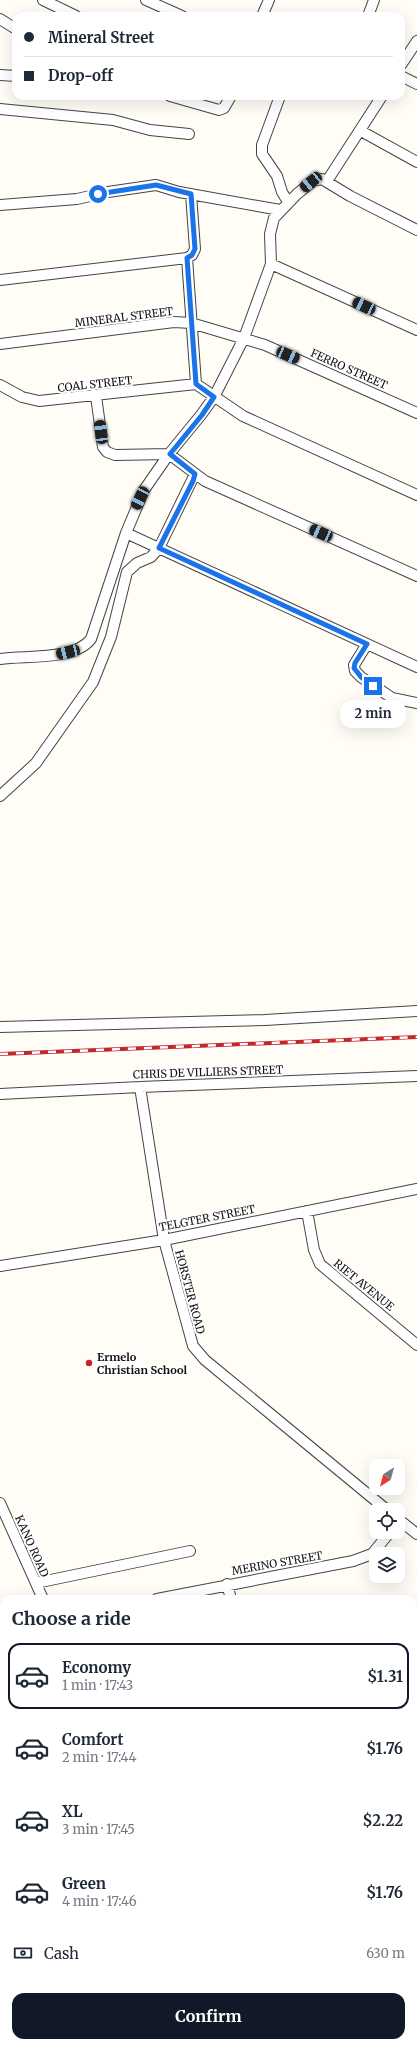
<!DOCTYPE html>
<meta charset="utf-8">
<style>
:root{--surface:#fff;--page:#f6f6f7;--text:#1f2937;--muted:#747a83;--line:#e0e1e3;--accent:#111827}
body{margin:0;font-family:Merriweather,serif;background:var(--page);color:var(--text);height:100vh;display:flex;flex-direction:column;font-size:15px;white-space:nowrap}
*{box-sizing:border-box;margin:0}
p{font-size:13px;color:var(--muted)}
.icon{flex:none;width:22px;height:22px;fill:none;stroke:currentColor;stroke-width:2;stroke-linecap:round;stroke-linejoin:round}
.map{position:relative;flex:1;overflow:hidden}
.drawer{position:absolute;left:0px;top:1595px;width:417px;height:452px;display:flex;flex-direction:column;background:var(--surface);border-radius:12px 12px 0 0;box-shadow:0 4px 16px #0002}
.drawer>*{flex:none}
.banner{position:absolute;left:12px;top:12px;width:393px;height:88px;border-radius:12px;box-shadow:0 4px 16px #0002;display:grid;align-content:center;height:88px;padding:0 12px;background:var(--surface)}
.needle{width:26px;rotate:216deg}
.tools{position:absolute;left:369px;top:1459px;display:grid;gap:8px}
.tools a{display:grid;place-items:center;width:36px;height:36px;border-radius:8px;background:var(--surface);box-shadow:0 4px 16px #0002;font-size:20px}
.end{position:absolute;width:18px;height:18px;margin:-9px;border:5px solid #1a73e8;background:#fff;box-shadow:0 0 0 2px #fff}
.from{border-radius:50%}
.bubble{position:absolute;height:28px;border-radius:12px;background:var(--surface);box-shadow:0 4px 16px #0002;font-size:13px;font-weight:700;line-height:28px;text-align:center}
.car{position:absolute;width:12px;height:24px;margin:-12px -6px;border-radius:5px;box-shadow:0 0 3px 1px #0007;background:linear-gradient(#222 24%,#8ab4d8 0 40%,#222 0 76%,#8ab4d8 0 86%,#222 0)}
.banner b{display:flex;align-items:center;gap:14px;height:38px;font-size:15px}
.banner b+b{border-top:1px solid var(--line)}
.banner i{width:10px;height:10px;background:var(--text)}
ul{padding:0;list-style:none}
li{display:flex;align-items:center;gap:12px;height:66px;margin:0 8px 6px;padding:0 4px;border:2px solid transparent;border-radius:12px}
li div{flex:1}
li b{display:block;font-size:15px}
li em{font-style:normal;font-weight:700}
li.active{border-color:var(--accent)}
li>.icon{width:36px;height:36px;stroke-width:1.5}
h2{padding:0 12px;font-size:18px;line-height:48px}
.pay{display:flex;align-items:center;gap:10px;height:44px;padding:0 12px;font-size:15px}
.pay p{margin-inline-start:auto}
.action{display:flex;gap:8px;margin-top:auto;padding:8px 12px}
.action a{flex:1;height:46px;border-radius:12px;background:var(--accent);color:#fff;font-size:16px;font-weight:700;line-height:46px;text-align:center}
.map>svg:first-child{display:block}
</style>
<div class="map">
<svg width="417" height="2047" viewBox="0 0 417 2047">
<rect width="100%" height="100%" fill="#fffdf5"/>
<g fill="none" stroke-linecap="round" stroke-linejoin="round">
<defs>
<path id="street" d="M43 0 76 16
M146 0 182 16
M262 16 269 0
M368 16 374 0
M0 19 16 29
M401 65 417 41
M0 75 16 76
M401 76 417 84
M170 96 219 110 224 108 231 96
M280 96 262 145V154L277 176 282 192 288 202
M0 109 113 120 150 130 189 134
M361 131 417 162
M327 181 382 96
M0 205 77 199 108 192 156 185 179 192 280 210
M187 258 192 255 195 249 191 194
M271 264 417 330
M0 280 187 258 196 384 243 416 417 495
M0 344 174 322 191 323 265 345 417 413
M0 385 22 397 39 401 196 384
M96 396 103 447 107 452 115 455 169 454
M169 454 205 481 417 576
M126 533 417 667
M367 644 354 665 355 671 361 677 392 698 417 703
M0 659C26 655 74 661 91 639L126 533 144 490 169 454 201 415 214 397 244 338 271 264 270 234 274 218 297 194 313 181 322 179 350 196 417 230
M0 796 36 763 93 682 111 637 127 572 137 563 151 557 159 548 195 474
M0 1027 265 1020 417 1011
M140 1087 164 1240 193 1346 205 1360 387 1510
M0 1094 140 1087 417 1076
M307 1211 314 1250 320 1264 417 1345
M0 1266 164 1240 417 1189
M0 1503 43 1599
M398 1519 417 1534
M36 1583 190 1551
M227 1584 231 1599
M157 1599 353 1561 372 1554 390 1532
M0 1633 4 1632
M413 1718 417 1717
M0 1791 4 1789
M413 1918 417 1921
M0 1941 4 1940"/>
</defs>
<use href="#street" stroke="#444" stroke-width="12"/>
<use href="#street" stroke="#fff" stroke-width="10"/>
<defs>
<path id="rail" d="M0 1054 417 1037"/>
</defs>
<use href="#rail" stroke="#c4262e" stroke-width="4"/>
<use href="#rail" stroke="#fff" stroke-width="2.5" stroke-dasharray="8" stroke-linecap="butt"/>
</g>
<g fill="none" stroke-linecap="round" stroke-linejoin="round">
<path stroke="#1a73e8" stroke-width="5" d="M98 194 156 185 191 194 195 249 192 255 187 258 196 384 214 397 202 415 170 454 195 474 193 481 159 548 367 644 355 663 354 668 361 677 373 686"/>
</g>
<circle fill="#c4262e" stroke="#fff" stroke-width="1.5" cx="89" cy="1363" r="4"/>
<g text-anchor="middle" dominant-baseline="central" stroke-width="4" stroke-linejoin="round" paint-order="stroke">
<g font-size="11" fill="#111" stroke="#fff">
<text transform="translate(124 317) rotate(-7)">MINERAL STREET</text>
<text transform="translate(349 369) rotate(24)">FERRO STREET</text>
<text transform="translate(95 384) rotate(-6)">COAL STREET</text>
<text transform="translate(208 1072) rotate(-2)">CHRIS DE VILLIERS STREET</text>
<text transform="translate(207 1218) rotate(-11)">TELGTER STREET</text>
<text transform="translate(364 1285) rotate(39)">RIET AVENUE</text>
<text transform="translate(190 1292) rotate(75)">HORSTER ROAD</text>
<text transform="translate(32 1546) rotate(66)">KANO ROAD</text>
<text transform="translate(277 1563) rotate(-10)">MERINO STREET</text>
</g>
<g font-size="11" font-weight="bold" fill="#111" stroke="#fff" text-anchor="start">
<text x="97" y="1357">Ermelo<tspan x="97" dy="13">Christian School</tspan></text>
</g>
</g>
</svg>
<div class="tools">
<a><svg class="needle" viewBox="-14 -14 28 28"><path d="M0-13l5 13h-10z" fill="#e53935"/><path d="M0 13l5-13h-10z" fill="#747a83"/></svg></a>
<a><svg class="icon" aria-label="locate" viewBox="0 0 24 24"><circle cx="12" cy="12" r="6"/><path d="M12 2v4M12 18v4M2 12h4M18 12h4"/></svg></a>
<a><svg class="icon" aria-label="layers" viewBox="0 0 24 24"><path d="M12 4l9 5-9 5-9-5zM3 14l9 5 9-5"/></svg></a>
</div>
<i class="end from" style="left:98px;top:194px"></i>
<i class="end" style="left:373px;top:686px"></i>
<div class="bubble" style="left:340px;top:700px;width:66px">2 min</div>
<i class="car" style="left:311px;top:182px;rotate:231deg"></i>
<i class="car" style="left:364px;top:306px;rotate:295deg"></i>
<i class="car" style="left:288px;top:355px;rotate:113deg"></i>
<i class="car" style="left:101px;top:432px;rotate:352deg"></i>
<i class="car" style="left:140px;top:498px;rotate:206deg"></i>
<i class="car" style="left:321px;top:533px;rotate:294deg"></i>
<i class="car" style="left:68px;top:652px;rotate:257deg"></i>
<div class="banner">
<b><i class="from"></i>Mineral Street</b>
<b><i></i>Drop-off</b>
</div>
<section class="drawer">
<h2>Choose a ride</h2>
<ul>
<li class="active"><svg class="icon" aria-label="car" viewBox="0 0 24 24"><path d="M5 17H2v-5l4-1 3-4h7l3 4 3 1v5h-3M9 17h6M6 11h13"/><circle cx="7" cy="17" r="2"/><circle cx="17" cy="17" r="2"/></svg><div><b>Economy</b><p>1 min · 17:43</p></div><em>$1.31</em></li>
<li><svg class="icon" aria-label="car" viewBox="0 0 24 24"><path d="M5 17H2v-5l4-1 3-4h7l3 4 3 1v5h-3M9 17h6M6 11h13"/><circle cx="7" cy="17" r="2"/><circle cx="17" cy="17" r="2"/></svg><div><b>Comfort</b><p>2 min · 17:44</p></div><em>$1.76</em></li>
<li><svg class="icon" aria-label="car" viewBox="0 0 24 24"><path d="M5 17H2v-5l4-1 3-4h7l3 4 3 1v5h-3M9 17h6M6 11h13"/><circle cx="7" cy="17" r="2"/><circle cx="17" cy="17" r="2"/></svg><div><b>XL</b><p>3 min · 17:45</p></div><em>$2.22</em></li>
<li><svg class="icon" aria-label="car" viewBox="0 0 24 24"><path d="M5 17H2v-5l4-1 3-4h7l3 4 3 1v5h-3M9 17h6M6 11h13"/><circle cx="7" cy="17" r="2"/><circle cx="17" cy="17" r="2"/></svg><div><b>Green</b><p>4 min · 17:46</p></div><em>$1.76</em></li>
</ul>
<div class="pay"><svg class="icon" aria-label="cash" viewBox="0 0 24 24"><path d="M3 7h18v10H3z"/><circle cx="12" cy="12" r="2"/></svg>Cash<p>630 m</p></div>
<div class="action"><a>Confirm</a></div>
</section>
</div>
